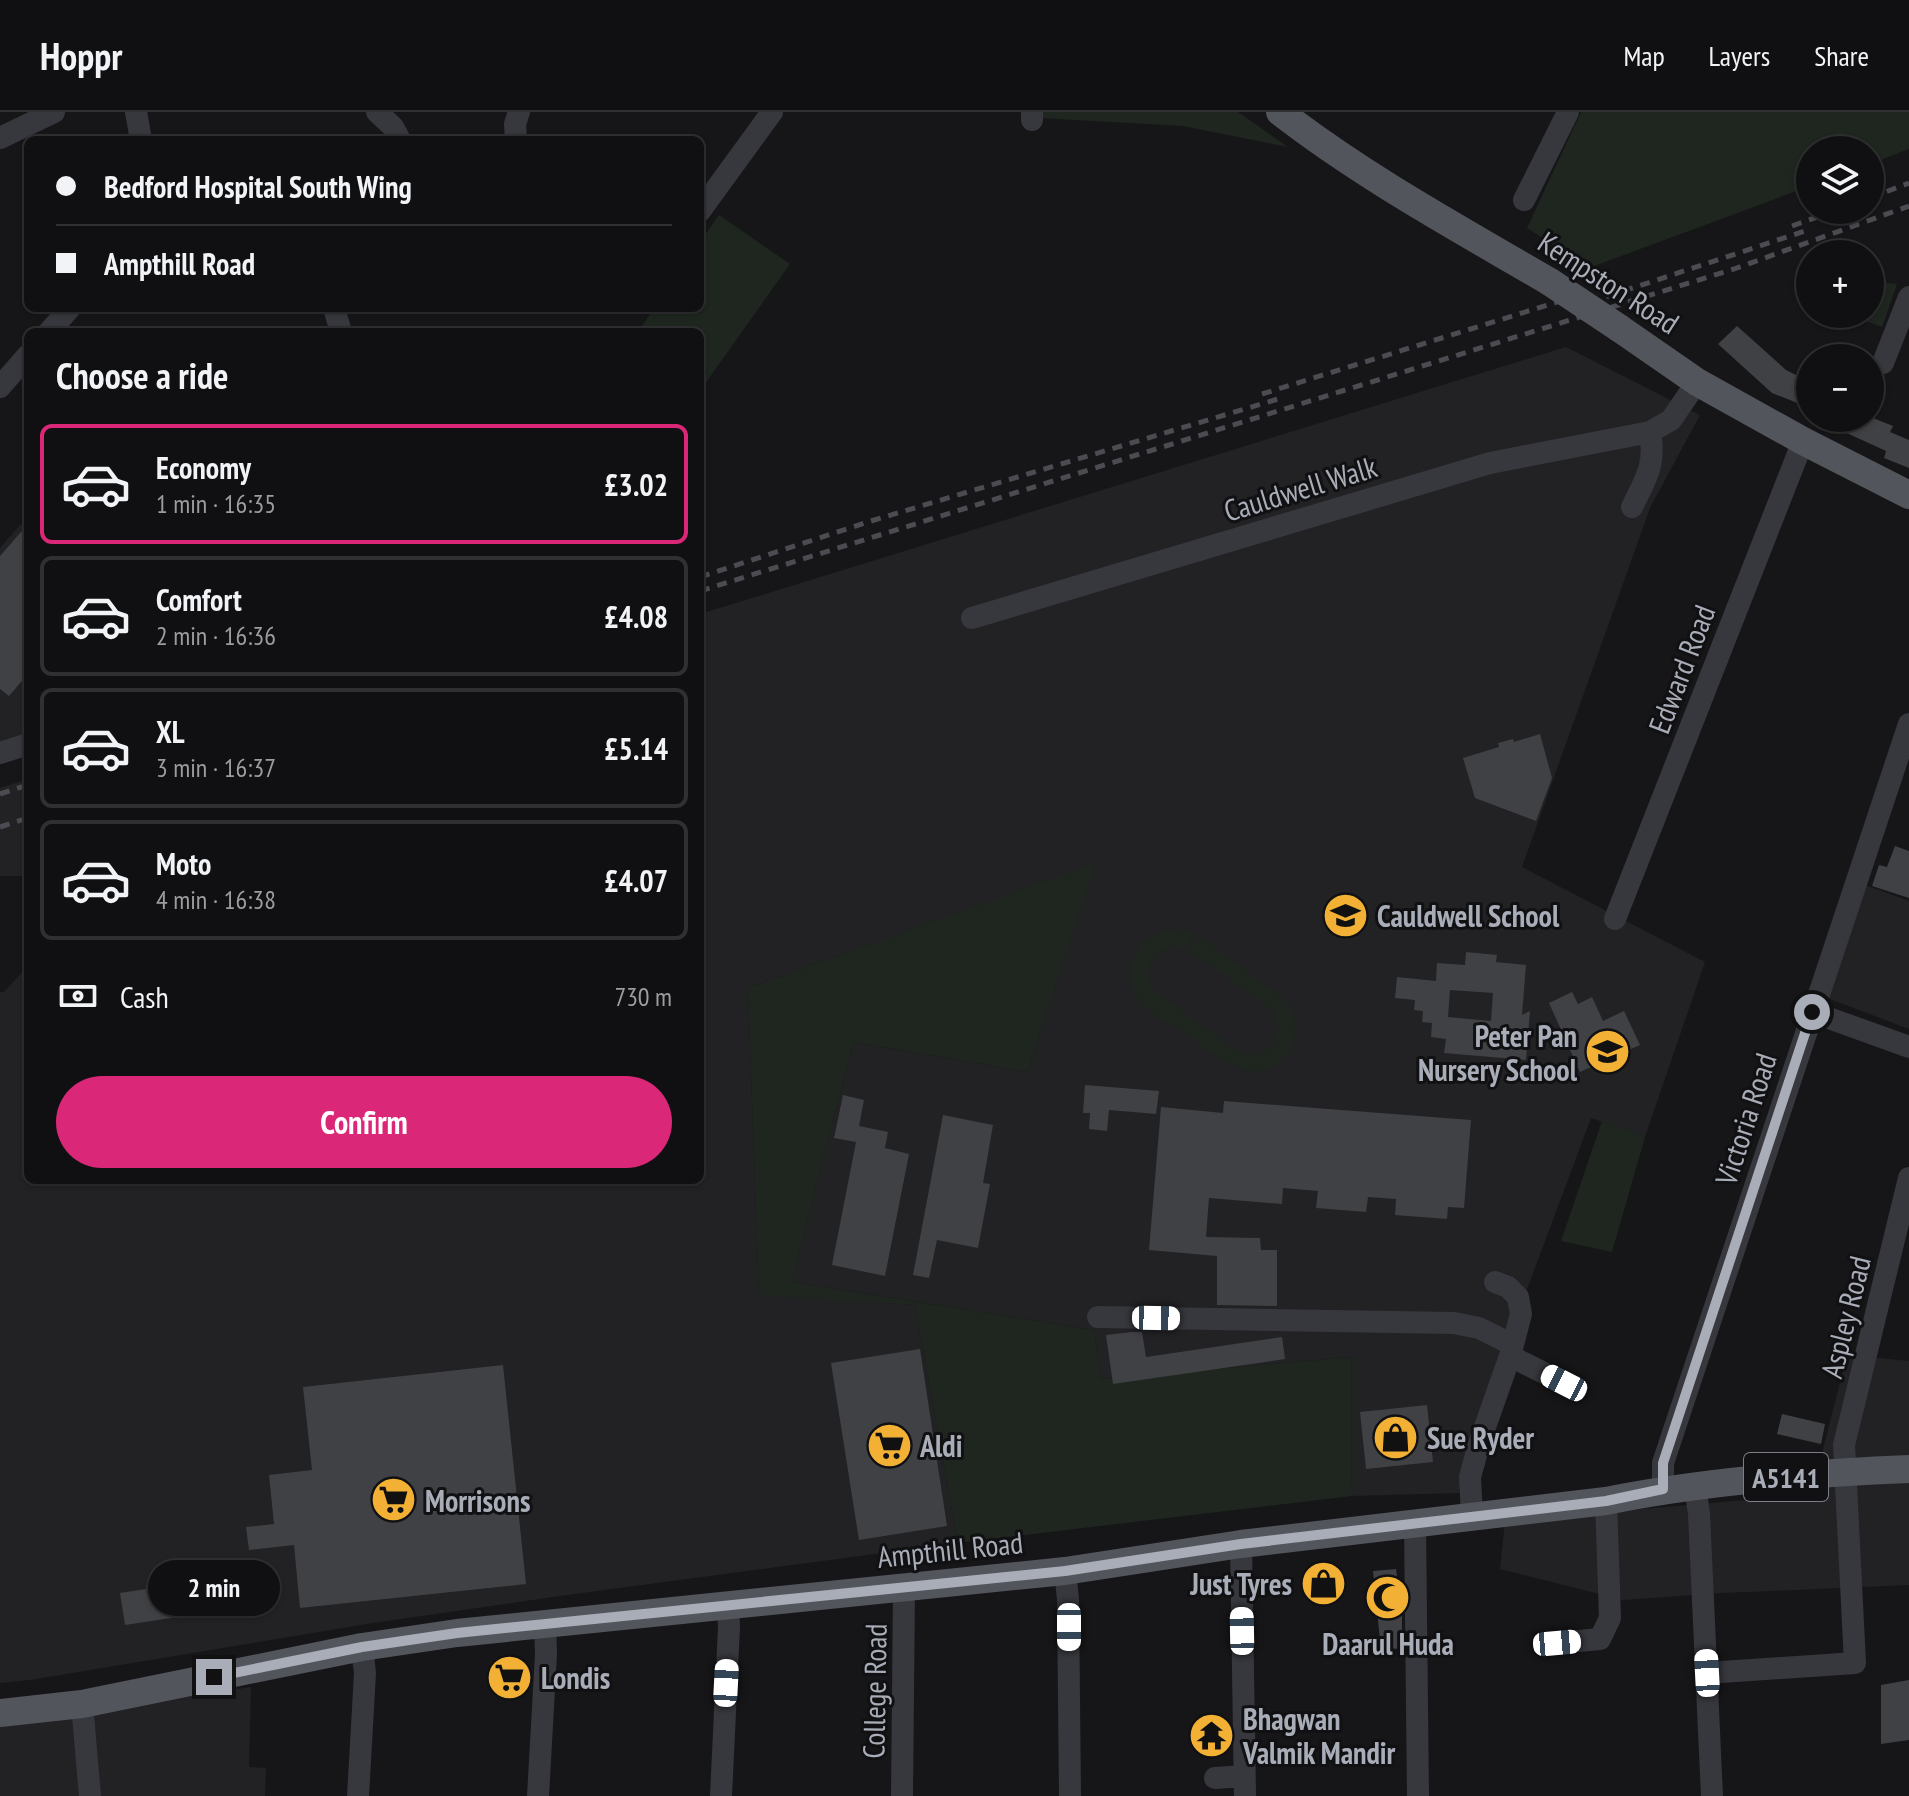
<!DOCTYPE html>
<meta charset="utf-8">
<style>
:root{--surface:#101012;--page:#19191b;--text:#f1f3f6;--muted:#9c9d9f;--line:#303032;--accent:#db2777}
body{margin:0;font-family:"PT Sans Narrow",sans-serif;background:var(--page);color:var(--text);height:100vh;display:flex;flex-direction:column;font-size:30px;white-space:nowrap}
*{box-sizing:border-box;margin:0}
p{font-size:26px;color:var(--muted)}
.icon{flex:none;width:44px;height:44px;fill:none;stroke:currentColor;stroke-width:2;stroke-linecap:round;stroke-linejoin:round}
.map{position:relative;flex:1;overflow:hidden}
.drawer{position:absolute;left:24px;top:216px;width:680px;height:856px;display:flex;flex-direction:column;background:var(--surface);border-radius:12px;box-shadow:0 2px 6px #0004,0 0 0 2px var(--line)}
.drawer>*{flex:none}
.guide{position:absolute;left:24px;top:24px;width:680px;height:176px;border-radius:12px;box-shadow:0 2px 6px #0004,0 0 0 2px var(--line);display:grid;align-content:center;height:176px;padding:0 32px;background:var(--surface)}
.tools{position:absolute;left:1796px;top:24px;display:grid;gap:16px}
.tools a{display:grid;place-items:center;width:88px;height:88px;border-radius:50%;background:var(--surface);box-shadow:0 2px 6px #0004,0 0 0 2px var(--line);font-size:40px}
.end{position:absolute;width:36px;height:36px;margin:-18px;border:10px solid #a8adb8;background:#111;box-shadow:0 0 0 4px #111}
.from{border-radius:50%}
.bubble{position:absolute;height:56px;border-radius:28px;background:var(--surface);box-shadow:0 2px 6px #0004,0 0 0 2px var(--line);font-size:26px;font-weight:700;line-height:56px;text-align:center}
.car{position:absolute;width:24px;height:48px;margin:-24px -12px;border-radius:10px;box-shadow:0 0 6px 2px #0007;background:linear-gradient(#fff 24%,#345 0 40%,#fff 0 76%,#345 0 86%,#fff 0)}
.guide b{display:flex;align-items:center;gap:28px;height:76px;font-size:30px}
.guide b+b{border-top:2px solid var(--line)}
.guide i{width:20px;height:20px;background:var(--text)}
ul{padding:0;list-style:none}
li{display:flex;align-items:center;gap:24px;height:120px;margin:0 16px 12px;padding:0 16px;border:4px solid var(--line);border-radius:12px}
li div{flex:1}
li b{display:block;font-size:30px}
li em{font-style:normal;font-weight:700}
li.selected{border-color:var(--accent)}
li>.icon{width:72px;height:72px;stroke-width:1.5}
h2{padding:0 32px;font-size:36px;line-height:96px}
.pay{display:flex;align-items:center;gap:20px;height:88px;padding:0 32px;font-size:30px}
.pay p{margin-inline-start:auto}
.cta{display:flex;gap:16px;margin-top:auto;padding:16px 32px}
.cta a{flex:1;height:92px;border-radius:48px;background:var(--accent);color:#fff;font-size:32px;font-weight:700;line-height:92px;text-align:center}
header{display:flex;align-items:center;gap:48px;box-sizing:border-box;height:112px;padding:0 40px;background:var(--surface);border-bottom:2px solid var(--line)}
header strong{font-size:38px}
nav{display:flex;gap:44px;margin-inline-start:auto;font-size:28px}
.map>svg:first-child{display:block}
</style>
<header>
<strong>Hoppr</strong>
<nav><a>Map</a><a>Layers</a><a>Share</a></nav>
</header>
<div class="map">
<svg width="1909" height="1684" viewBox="0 0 1909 1684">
<rect width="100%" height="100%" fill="#161618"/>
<path fill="#222225" d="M1566 235 1700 303 1650 396 1522 755 1705 850 1645 1025 1591 1006 1492 1271 1459 1381 1352 1384 1351 1245 1101 1267 1094 1218 792 1170 853 930 1028 960 1094 752 748 876 759 1182 915 1193 958 1431 567 1483 373 1511 30 1568 0 1571V880H4L28 854V1068H700V502Z
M28 404V643L0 652V436Z
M28 667V764H0V676Z
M1865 773 1909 789V917L1827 886Z
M1847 1243 1909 1249V1473L1723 1481 1623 1488 1500 1457 1505 1409 1827 1381 1823 1337Z
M251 1575 249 1655 266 1656 265 1684H0V1612Z"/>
<path fill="#1e261f" d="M1039 0H1238L1288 35 1183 14 1039 6Z
M1581 0H1909V37L1870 52V38H1810V74L1589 156 1527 116Z
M719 103 790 152 700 279V220H638L654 196H700V130Z
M1870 169 1897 172 1882 215 1847 202H1870Z
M1095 751 1028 960 853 930 792 1170 1094 1218 1101 1267 1351 1245 1352 1384 958 1431 915 1193 759 1183 748 876Z
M1181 817 1195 822 1185 836 1171 834 1154 843 1148 860 1151 876 1240 940C1269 952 1286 922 1273 898L1189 839 1200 825 1284 886C1294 902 1300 919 1290 937 1259 987 1211 940 1180 918 1166 909 1146 899 1137 884 1116 849 1146 818 1181 817Z
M1602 1009 1645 1025 1612 1140 1561 1129Z"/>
<path fill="#404145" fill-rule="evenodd" d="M1737 214 1786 258 1810 270V296L1772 281 1718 232Z
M1814 306H1873L1893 314 1890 320 1909 328V356L1884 346 1886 339Z
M28 412V562L9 584 0 577V444Z
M1540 622 1552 666 1536 709 1475 686 1463 646 1499 635 1498 631 1513 627 1514 630Z
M1895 734 1909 739V786L1872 774 1879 753 1887 755Z
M1466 840 1497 843 1496 850 1526 853 1522 903 1530 899 1526 948 1444 941 1446 927 1431 925 1432 911 1422 910 1423 899 1414 898 1415 888 1395 886 1397 865 1436 869 1437 851 1465 853ZM1450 878 1493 881 1491 909 1448 905Z
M1572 880 1578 892 1592 885 1603 909 1624 899 1640 933 1580 960 1549 891Z
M1085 973 1159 979 1156 1002 1109 998 1107 1019 1089 1017 1090 1001H1083Z
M843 983 864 988 859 1014 888 1020 885 1036 909 1042 885 1164 832 1153 856 1030 834 1026Z
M1224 989 1471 1008 1464 1096 1448 1095 1447 1107 1395 1103 1396 1087 1368 1085 1366 1100 1316 1096 1318 1079 1283 1076 1282 1092 1209 1086 1206 1125 1260 1126 1261 1138H1277V1194L1217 1193V1144L1149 1138 1161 995 1223 1001Z
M943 1003 993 1013 983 1071 990 1072 978 1136 937 1128 929 1166 913 1163Z
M1132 1220H1142L1146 1245 1282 1225 1285 1247 1113 1272 1106 1223Z
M920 1237 947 1414 859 1428 831 1251Z
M503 1253 526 1472 300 1496 294 1433 249 1438 246 1415 274 1412 269 1363 312 1358 303 1275Z
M1427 1293 1433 1350 1366 1357 1360 1300Z
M1782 1302 1825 1312 1821 1332 1777 1322Z
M1396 1457 1402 1500V1536L1381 1538 1373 1459Z
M178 1472 184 1504 125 1513 120 1481Z
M1909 1568V1628L1881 1632V1573Z"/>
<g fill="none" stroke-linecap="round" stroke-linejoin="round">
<path stroke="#37383d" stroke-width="22" d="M136 0 141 28
M377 0 393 15 400 28
M1032 8V0
M0 26 54 0
M516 28 515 12 519 0
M1524 88 1568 0
M700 99 772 0
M334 196 341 220
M49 220 70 196
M1883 251 1909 185
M0 275 28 243
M1632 395C1646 366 1656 353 1650 320
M972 506 1490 351 1650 320 1671 308 1697 270
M0 641 28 632
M1615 807 1803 329
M1812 900 1909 935
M1098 1205 1454 1211 1479 1216 1513 1233
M1510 1244 1564 1271
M1695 1374 1699 1402 1712 1684
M1663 1377V1351L1909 612
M1472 1404 1470 1365 1479 1332 1510 1244 1521 1202 1518 1185 1508 1175 1495 1170
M1415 1412 1418 1684
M1241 1432 1245 1684
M1065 1459 1068 1487 1070 1684
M1557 1531 1600 1527 1610 1506 1606 1389
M1707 1561 1855 1551 1844 1333 1909 1066
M82 1592 90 1684
M1215 1666 1244 1664
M358 1684 365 1561 362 1535
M538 1684 546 1542 545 1511
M721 1684 729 1515 728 1493
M902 1684 904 1476"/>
<path stroke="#53555c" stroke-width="28" d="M1280 0C1364 65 1458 116 1550 170
M1619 216 1697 270 1803 329 1909 383
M0 1601 82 1592 362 1535 457 1521 1065 1459 1241 1432 1606 1389C1705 1369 1808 1361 1909 1357"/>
<path stroke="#4a4c52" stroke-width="5" stroke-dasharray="10 8" stroke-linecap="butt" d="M1870 86 1909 71
M1792 114 1837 98
M1572 196 1808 118
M1262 282 1583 182
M700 465 871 409 1278 287
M700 479 1734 157 1909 94
M0 682 28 673
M0 715 28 706"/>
<path stroke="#53555c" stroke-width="28" d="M1550 170 1619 216"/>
</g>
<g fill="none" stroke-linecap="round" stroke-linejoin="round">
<path stroke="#a8adb8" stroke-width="10" d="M214 1565 362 1535 457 1521 1065 1459 1241 1432 1606 1389 1663 1377V1351L1812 900"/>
</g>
<defs>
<symbol id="school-disc" viewBox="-11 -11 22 22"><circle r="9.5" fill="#f2b134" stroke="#111113"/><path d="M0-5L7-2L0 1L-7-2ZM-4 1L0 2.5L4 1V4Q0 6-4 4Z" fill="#111"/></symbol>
<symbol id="shop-disc" viewBox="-11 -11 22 22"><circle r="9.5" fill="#f2b134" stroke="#111113"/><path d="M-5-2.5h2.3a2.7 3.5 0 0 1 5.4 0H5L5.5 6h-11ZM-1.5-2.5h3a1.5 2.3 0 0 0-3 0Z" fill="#111"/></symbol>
<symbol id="supermarket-disc" viewBox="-11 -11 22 22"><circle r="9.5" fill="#f2b134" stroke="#111113"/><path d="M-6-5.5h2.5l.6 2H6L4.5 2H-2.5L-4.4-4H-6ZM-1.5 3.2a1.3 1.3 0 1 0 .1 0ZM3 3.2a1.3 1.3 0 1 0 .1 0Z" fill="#111"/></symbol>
<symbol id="mosque-disc" viewBox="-11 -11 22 22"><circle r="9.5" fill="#f2b134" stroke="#111113"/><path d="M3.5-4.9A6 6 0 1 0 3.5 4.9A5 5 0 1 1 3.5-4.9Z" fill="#111"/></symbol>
<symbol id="temple-disc" viewBox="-11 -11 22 22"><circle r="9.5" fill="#f2b134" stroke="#111113"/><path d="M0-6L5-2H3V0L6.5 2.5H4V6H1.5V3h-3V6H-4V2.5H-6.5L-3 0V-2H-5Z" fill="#111"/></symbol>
</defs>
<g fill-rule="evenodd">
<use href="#school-disc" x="1320" y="778" width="51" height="51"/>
<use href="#school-disc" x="1582" y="914" width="51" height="51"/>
<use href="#shop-disc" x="1370" y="1300" width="51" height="51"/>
<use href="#supermarket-disc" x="864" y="1308" width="51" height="51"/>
<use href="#supermarket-disc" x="368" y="1362" width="51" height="51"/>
<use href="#shop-disc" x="1298" y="1446" width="51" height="51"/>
<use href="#mosque-disc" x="1362" y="1460" width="51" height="51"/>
<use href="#supermarket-disc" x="484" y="1540" width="51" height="51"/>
<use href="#temple-disc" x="1186" y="1598" width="51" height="51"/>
</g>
<g text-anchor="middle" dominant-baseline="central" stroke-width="6" stroke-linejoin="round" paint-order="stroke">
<rect fill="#111113" stroke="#7b7e86" stroke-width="2" x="1744" y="1341" width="84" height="48" rx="6"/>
<g font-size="28" font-weight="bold" fill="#a8adb8">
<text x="1786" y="1365">A5141</text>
</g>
<g font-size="30" fill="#a8adb8" stroke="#111113">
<text transform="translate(1609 170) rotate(33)">Kempston Road</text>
<text transform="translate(1300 376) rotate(-17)">Cauldwell Walk</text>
<text transform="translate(1681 557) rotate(-69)">Edward Road</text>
<text transform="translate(1745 1007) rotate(-72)">Victoria Road</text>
<text transform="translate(1845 1205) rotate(-76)">Aspley Road</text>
<text transform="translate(950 1437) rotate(-6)">Ampthill Road</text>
<text transform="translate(874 1579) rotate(-89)">College Road</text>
</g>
<g font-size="30" font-weight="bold" fill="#a8adb8" stroke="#111113" text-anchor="start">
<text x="1377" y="803">Cauldwell School</text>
<text x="1577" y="923" text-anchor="end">Peter Pan<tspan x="1577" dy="34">Nursery School</tspan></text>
<text x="1427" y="1325">Sue Ryder</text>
<text x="920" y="1333">Aldi</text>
<text x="425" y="1388">Morrisons</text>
<text x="1292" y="1471" text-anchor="end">Just Tyres</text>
<text x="1388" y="1531" text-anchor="middle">Daarul Huda</text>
<text x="541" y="1565">Londis</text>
<text x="1243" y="1606">Bhagwan<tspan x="1243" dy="34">Valmik Mandir</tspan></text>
</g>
</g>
</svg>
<div class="tools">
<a><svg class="icon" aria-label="layers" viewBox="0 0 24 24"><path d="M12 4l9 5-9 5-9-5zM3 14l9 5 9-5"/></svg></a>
<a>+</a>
<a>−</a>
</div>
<i class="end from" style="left:1812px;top:900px"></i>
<i class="end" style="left:214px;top:1565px"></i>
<div class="bubble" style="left:148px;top:1448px;width:132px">2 min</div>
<i class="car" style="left:1156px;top:1206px;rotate:91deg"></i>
<i class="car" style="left:1564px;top:1271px;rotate:297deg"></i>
<i class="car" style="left:1069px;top:1515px;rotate:180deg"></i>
<i class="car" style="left:1242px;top:1519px;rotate:359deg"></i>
<i class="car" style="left:1557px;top:1531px;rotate:85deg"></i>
<i class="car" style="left:1707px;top:1561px;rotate:357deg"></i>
<i class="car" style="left:726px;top:1571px;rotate:3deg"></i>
<div class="guide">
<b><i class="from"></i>Bedford Hospital South Wing</b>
<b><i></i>Ampthill Road</b>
</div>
<section class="drawer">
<h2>Choose a ride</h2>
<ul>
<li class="selected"><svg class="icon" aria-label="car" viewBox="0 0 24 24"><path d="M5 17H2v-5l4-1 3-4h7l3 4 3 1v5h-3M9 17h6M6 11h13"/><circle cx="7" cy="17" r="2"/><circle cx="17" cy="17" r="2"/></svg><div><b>Economy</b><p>1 min · 16:35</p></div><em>£3.02</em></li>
<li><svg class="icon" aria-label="car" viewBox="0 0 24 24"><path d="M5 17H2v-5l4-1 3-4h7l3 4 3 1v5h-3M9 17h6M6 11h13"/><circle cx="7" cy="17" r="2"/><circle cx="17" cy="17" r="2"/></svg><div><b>Comfort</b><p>2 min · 16:36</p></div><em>£4.08</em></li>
<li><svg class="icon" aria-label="car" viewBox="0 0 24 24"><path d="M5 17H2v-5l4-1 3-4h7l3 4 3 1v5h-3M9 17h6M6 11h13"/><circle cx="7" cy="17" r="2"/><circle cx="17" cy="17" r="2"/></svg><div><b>XL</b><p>3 min · 16:37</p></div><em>£5.14</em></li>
<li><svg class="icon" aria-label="car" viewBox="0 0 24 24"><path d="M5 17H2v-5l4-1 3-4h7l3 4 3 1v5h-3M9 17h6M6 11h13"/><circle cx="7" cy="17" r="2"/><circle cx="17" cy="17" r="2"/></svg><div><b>Moto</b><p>4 min · 16:38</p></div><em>£4.07</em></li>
</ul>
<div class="pay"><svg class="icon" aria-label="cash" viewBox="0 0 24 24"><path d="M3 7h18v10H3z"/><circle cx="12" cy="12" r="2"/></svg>Cash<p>730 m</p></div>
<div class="cta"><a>Confirm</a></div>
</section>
</div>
